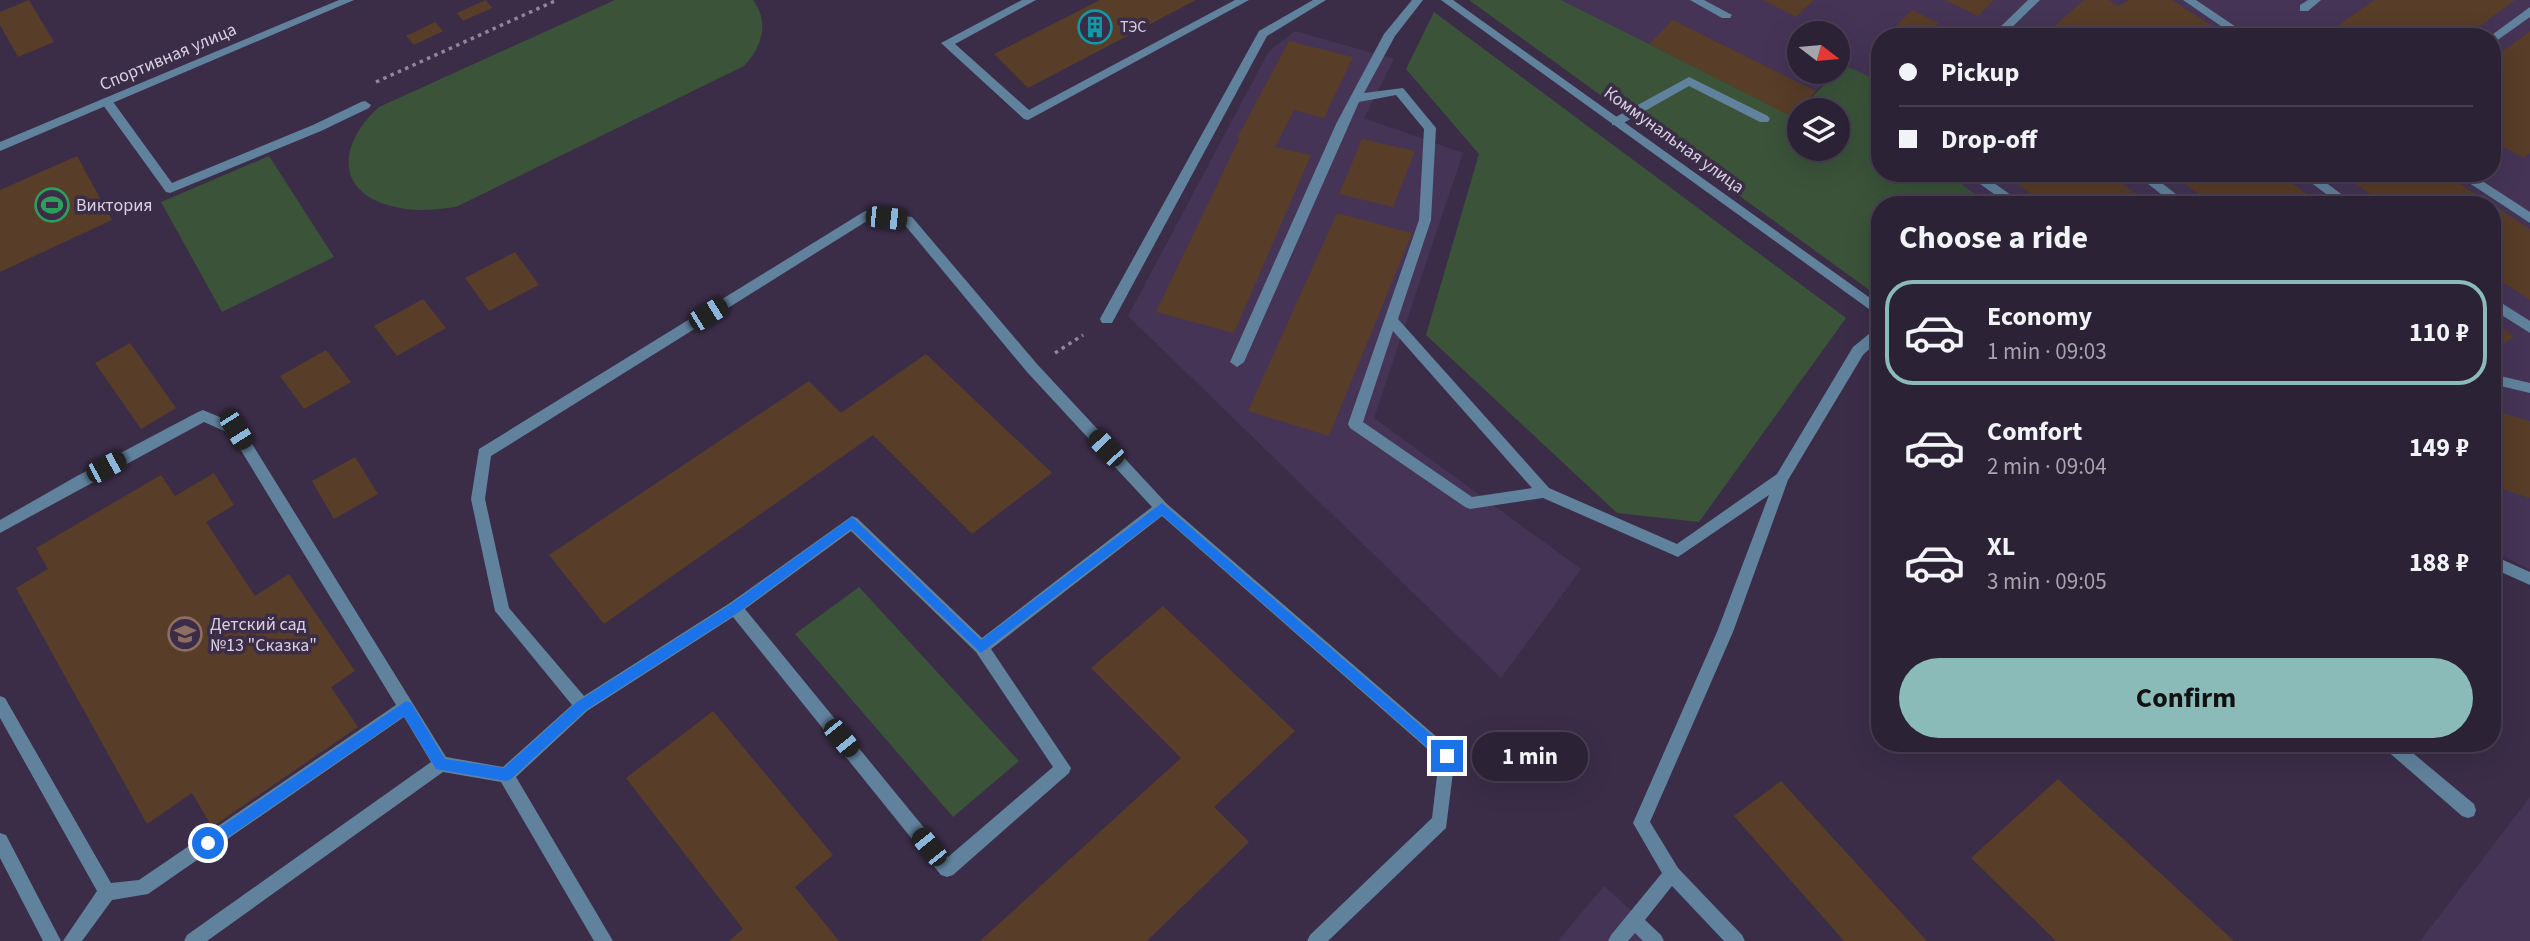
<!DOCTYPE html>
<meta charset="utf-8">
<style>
:root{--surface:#2c2236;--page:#342a3e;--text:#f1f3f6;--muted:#a6a4ad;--line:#483f51;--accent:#8bbbb9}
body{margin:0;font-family:"Source Sans 3",sans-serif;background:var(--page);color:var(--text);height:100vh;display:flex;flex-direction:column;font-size:26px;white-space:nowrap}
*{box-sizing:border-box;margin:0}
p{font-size:23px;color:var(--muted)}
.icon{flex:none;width:38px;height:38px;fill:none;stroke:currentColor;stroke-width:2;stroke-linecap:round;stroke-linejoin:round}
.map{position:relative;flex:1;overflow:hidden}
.panel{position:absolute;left:1871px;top:196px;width:630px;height:556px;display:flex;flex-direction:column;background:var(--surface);border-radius:28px;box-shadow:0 7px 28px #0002,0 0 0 2px var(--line)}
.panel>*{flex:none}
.guide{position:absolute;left:1871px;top:28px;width:630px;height:154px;border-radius:28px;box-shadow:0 7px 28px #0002,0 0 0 2px var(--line);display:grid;align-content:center;height:154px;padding:0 28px;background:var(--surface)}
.needle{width:46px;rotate:106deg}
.controls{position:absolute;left:1787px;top:21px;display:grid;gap:14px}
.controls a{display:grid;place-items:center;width:63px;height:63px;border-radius:50%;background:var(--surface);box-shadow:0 7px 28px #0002,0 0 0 2px var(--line);font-size:35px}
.end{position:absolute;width:32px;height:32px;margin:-16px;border:9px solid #1a73e8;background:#fff;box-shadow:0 0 0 4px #fff}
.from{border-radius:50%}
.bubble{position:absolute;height:49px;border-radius:24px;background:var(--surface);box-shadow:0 7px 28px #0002,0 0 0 2px var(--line);font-size:23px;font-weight:700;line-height:49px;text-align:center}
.car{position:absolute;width:21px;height:42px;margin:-21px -10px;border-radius:9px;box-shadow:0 0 5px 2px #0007;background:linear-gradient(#222 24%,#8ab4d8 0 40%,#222 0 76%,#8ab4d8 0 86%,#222 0)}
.guide b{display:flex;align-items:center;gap:24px;height:66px;font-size:26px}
.guide b+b{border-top:2px solid var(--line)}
.guide i{width:18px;height:18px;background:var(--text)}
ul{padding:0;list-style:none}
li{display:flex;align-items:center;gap:21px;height:105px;margin:0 14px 10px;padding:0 14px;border:4px solid transparent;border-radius:28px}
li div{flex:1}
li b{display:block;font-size:26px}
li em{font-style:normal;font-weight:700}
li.selected{border-color:var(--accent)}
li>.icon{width:63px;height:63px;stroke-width:1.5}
h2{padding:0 28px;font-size:32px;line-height:84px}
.cta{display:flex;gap:14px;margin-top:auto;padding:14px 28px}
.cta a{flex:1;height:80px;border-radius:42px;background:var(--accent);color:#111;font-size:28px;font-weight:700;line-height:80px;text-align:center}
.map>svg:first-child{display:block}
</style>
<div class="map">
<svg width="2530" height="941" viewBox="0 0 2530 941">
<rect width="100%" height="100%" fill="#3b2d48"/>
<path fill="#453456" d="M1561 0H2530V570L2492 550V205H1989L1959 182 1952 173H2492V37H1880L1879 81 1844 66 1838 72V33H1799V72H1837L1816 91 1673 20 1649 44Z
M1295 31 1394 59 1364 118 1463 153 1374 418 1581 569 1501 678 1128 316 1269 51Z
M2530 797V941H2420L2501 835Z
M1604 886 1665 941H1558Z"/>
<path fill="#3a5339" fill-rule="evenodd" d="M615 0H753C770 22 762 47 744 66L456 207C435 210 412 212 391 206 332 190 341 141 379 107Z
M1469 0H1561L1793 116 1844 65 1879 81 1880 173H1952L1959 182 1989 205H1880L1879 297ZM1799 110H1838V149H1799Z
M1434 12 1846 318 1699 522 1617 513 1426 335 1479 154 1406 69Z
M269 156 334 257 222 312 161 202Z
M859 587 1019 761 953 817 795 634Z"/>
<path fill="#583d28" d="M29 0 54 42 18 57 0 25V12Z
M486 0 492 8 463 21 457 13Z
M1100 0H1196L1028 88 994 54Z
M1763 0H1814L1796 17Z
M1945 0H1994L1978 16Z
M2084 0H2108L2119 6 2129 0H2172L2229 37H2133L2121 29 2112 37H2042Z
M2374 0H2515L2465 37H2322Z
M1912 10 1939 23 1926 37H1885Z
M1673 20 1816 91 1793 117 1649 44Z
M435 22 443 31 414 45 406 36Z
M2530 31V153L2523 158 2492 140V59Z
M1289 41 1353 57 1324 118 1294 110 1275 147 1311 155 1234 333 1156 312 1239 139 1237 138Z
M1362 139 1415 151 1393 207 1339 194Z
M77 156 112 220 0 272V190Z
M2003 173H2107L2152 205H2046Z
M2170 173H2277L2323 205H2214Z
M2339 173H2443L2530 229V300L2492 275V205H2387Z
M1337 213 1412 233 1329 436 1248 411Z
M515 252 539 285 489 311 465 278Z
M423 299 446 328 397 356 374 326Z
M2492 321 2514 336 2492 354Z
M130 343 176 408 141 429 95 363Z
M326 350 351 382 304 409 280 376Z
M926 354 1052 473 972 534 873 435 604 624 549 555 809 381 841 413Z
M2492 410 2530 421V498L2492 486Z
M355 457 378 494 334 519 312 481Z
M214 473 234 505 206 522 255 596 289 574 355 671 331 687 358 727 212 827 192 793 147 824 16 588 48 569 36 548 161 475 175 496Z
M1163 606 1295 731 1214 807 1249 842 1147 941H980L1181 758 1091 668Z
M713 711 833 855 795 887 839 941H729L743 929 626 778Z
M2058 779 2234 941H2056L1971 858Z
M1781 781 1927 941H1844L1734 816Z"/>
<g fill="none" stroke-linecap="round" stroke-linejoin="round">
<path stroke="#90859b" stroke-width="3.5" stroke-dasharray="3.5 4.5" stroke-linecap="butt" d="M376 82 557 0
M1055 353 1083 335"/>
<path fill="#61829d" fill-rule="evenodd" d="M1022 0H1036L955 44 1029 110 1235 0H1249L1028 120 1024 119 941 43Z
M1313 0H1326L1267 36 1112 323H1102L1100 319 1102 315 1259 31Z
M1412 0H1423L1395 36 1364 93 1403 88 1436 128 1431 220 1398 319 1549 488 1677 544 1777 474 1853 347 1880 325V339L1863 355 1788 480 1733 632 1650 822 1678 868 1742 935 1745 941H1724L1672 886 1645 920 1661 935 1664 941H1643L1635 933 1628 941H1608L1611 935 1662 873 1633 823 1717 632 1769 495 1678 557 1543 498 1470 509 1465 507 1350 428 1348 424 1419 220 1424 129 1396 95 1359 102 1244 362 1237 367 1230 362 1336 124 1384 34ZM1393 331 1532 488 1472 497 1363 422Z
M1690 0H1704L1732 15 1730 18H1722Z
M2028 0H2040L2002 37H1990Z
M2183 0H2196L2251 37H2237Z
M2308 0H2321L2308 11H2300V5Z
M2530 7V17L2492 44V37H2489Z
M1689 77 1768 116 1770 119 1768 122H1760L1689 86 1620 125H1612V119Z
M107 98 111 99 172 183 313 125 361 102 365 101 371 105 369 108 321 131 170 193 166 192 103 105V99Z
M1965 173H1980L2025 205H2009Z
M2134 173H2149L2190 205H2175Z
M2298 173H2313L2356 205H2341Z
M2454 173H2470L2530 212V223Z
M865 211 912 217 1037 364 1167 504 1453 751 1455 756 1446 828 1328 941H1307L1310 935 1432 818 1439 759 1162 516 991 649 1071 768 1069 773 953 875 947 877 941 875 733 617 587 711 516 777 613 941H594L501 782 443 772 207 941H184L187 935 431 762 404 717 148 894 112 900 82 941H63L97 891 0 718V696L5 698 111 883 139 880 396 705 231 434 204 422 0 533V520L77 476 198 412 203 410 241 426 446 757 503 767 572 705 495 611 471 499 479 449ZM867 221 904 224 1027 372 1152 507 982 638 857 518 852 516 730 603 584 696 509 608 485 499 491 456ZM851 531 976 652 1053 767 948 857 745 609Z
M2492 297 2530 321V333L2492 309Z
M2492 374 2530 383V393L2492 384Z
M2492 555 2530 572V585L2492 568Z
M0 833 6 835 61 941H43L0 858Z"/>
<path fill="#61829d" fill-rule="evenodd" d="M339 0H354L0 151V142Z
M1441 0H1453L1880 305V317Z
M2383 744H2402L2474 804 2476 810 2474 816 2468 818 2462 816 2385 749Z"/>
</g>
<path fill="#1a73e8" d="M1162 503 1451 752V760H1442L1162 515 981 653 851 529 739 612 586 710 511 779 506 781 436 769 404 716 212 848H203L201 843 203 839 406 701 411 703 445 759 504 768 577 702 731 604 852 517 981 640Z"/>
<defs>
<symbol id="building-ring" viewBox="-11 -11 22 22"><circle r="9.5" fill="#3b2d48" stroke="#0f9aa8" stroke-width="1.5"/><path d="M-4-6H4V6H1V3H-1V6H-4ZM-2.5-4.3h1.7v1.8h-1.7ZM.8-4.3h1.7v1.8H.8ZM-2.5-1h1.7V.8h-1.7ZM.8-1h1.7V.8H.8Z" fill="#0f9aa8"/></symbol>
<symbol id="stadium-ring" viewBox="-11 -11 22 22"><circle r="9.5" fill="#3b2d48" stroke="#2e9e5b" stroke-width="1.5"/><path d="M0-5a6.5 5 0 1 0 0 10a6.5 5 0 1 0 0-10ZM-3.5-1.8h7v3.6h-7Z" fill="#2e9e5b"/></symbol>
<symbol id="school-ring" viewBox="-11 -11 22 22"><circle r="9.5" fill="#3b2d48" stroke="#8d6e63" stroke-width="1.5"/><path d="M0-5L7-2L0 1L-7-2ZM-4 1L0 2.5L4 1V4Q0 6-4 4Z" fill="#8d6e63"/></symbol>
</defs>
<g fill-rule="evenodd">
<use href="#building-ring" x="1076" y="8" width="38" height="38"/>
<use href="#stadium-ring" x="33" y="186" width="38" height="38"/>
<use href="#school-ring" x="166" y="615" width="38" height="38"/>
</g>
<g text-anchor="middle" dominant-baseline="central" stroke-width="7" stroke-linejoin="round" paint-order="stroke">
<g font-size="16" fill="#d8d0e1" stroke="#3b2d48" text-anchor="start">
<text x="1120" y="27">ТЭС</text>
</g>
<g font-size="18" fill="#d8d0e1" stroke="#3b2d48">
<text transform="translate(168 57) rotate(-23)">Спортивная улица</text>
<text transform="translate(1674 140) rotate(36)">Коммунальная улица</text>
</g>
<g font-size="18" fill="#d8d0e1" stroke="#3b2d48" text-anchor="start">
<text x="76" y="205">Виктория</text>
<text x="210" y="624">Детский сад<tspan x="210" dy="21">№13 "Сказка"</tspan></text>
</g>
</g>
</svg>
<div class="controls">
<a><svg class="needle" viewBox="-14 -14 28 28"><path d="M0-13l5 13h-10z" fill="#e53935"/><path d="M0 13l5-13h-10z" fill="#a6a4ad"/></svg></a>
<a><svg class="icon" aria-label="layers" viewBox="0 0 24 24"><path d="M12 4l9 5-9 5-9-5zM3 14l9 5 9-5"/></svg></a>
</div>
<i class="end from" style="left:208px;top:843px"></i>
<i class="end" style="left:1447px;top:756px"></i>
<div class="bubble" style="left:1472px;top:732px;width:116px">1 min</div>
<i class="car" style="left:886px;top:218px;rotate:96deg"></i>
<i class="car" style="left:708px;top:314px;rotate:58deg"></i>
<i class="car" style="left:236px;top:430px;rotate:148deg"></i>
<i class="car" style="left:1106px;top:448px;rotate:317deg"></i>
<i class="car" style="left:106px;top:467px;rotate:62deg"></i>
<i class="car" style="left:841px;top:738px;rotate:141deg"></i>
<i class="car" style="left:929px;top:847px;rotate:321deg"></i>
<div class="guide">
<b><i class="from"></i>Pickup</b>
<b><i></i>Drop-off</b>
</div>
<section class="panel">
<h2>Choose a ride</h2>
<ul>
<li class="selected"><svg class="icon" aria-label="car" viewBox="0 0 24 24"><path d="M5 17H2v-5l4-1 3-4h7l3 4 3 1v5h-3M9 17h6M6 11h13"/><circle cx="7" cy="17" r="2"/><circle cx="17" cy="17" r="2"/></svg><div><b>Economy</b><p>1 min · 09:03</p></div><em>110 ₽</em></li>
<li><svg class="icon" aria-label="car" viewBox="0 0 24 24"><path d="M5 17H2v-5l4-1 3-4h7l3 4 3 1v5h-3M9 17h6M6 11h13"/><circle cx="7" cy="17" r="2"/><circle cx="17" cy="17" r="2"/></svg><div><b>Comfort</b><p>2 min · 09:04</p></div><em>149 ₽</em></li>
<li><svg class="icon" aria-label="car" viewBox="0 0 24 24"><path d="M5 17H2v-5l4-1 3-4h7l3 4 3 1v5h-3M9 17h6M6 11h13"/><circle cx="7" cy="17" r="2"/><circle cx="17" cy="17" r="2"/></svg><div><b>XL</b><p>3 min · 09:05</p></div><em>188 ₽</em></li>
</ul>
<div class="cta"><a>Confirm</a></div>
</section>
</div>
